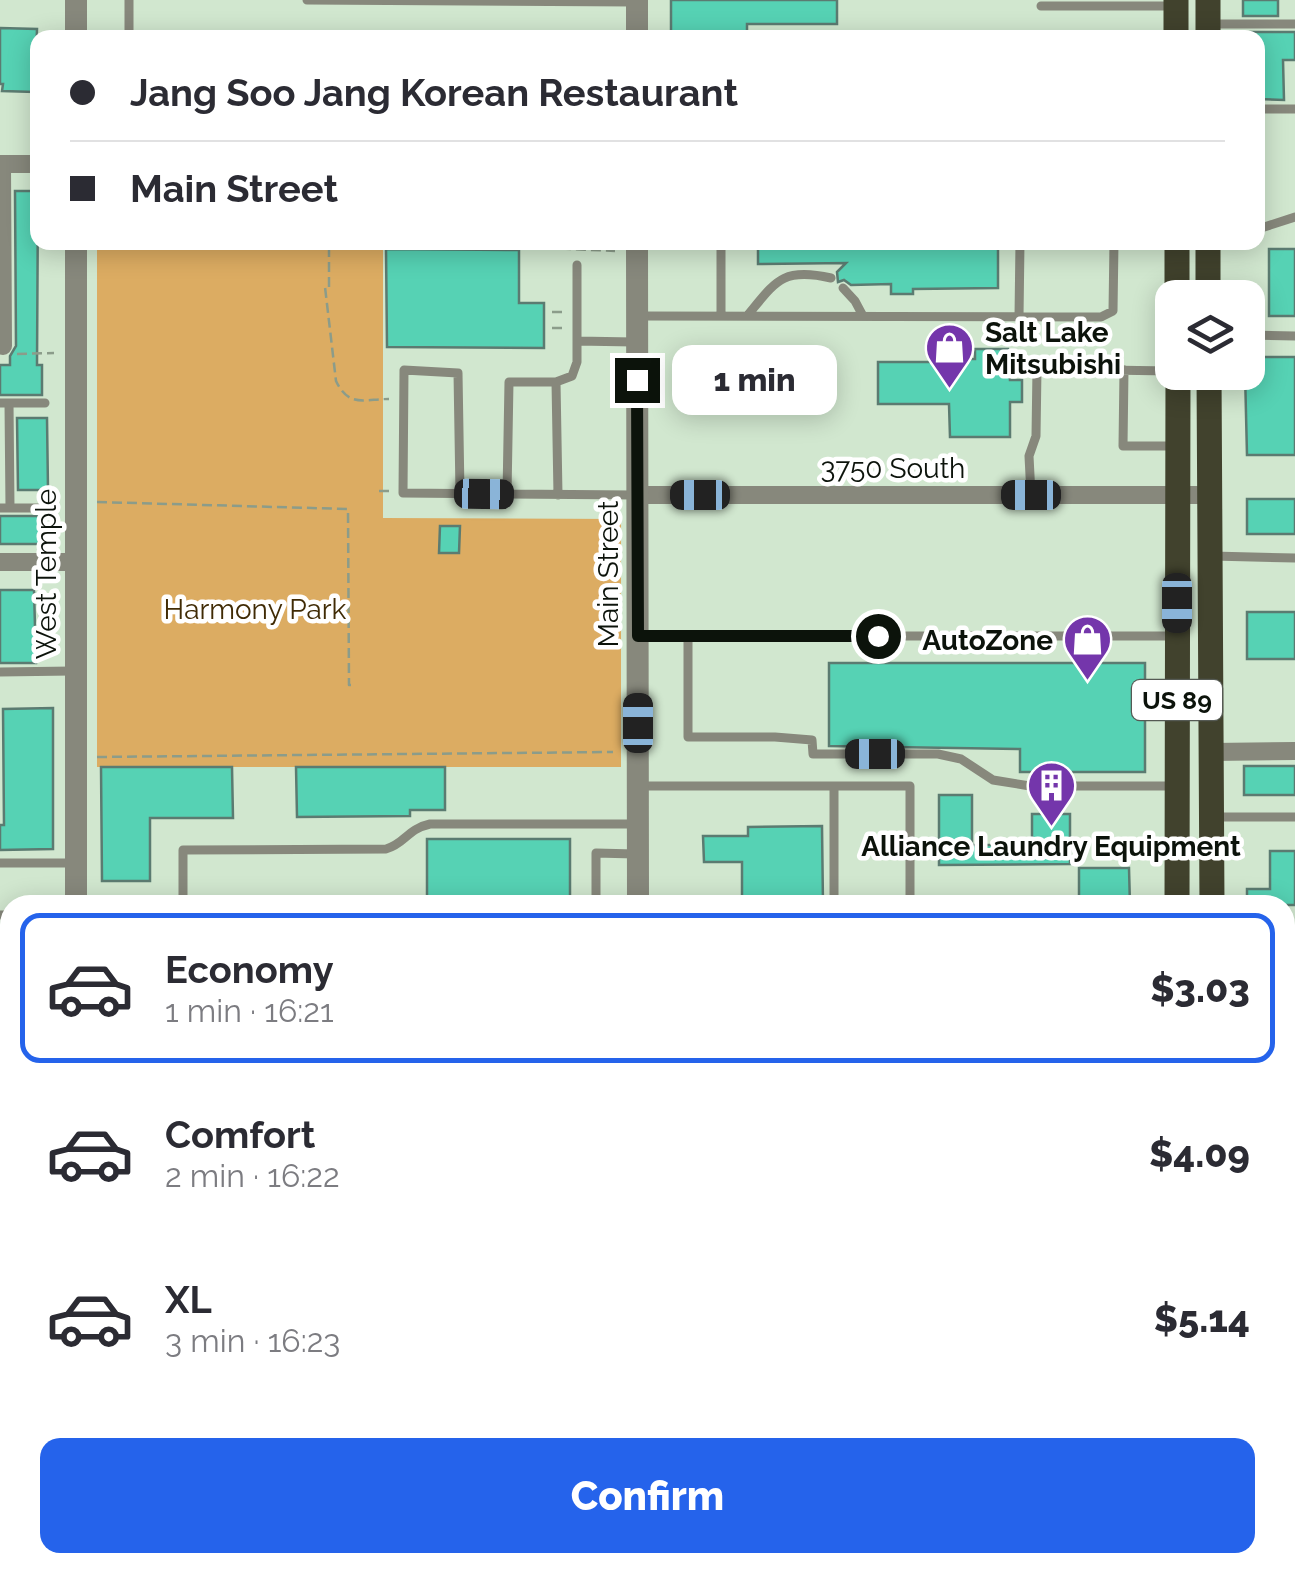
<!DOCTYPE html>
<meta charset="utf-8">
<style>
:root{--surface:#fff;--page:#f7f7f7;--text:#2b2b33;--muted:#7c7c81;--line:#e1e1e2;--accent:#2563eb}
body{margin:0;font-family:Raleway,sans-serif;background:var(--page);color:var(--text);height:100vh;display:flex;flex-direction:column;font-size:38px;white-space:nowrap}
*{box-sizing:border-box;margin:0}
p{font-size:32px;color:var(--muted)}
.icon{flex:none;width:55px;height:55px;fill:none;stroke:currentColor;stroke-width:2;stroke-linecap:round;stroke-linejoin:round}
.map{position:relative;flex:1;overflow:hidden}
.details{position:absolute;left:0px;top:895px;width:1295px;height:678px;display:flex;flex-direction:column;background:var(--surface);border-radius:30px 30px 0 0;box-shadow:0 5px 25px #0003}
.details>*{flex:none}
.guide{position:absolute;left:30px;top:30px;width:1235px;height:220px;border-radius:20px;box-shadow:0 5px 25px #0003;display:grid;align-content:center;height:220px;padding:0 40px;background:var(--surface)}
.buttons{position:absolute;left:1155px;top:280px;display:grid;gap:20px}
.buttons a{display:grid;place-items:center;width:110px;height:110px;border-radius:20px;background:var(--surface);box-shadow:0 5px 25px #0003;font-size:50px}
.end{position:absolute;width:45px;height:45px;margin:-22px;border:12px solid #0c130b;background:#fff;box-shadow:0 0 0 5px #fff}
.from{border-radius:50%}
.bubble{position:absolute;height:70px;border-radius:20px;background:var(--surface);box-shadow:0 5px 25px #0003;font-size:32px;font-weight:800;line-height:70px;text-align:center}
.car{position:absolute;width:30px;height:60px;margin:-30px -15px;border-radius:12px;box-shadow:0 0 8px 2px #0007;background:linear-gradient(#222 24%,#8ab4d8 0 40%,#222 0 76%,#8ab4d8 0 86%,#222 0)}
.guide b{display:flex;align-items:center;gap:35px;height:95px;font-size:38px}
.guide b+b{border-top:2px solid var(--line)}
.guide i{width:25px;height:25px;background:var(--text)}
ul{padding:18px 0 0;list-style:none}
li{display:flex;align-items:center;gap:30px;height:150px;margin:0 20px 15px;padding:0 20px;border:5px solid transparent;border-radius:20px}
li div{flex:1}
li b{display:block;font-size:38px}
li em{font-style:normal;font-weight:800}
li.on{border-color:var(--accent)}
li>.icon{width:90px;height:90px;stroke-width:1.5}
.primary-button{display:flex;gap:20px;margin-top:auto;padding:20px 40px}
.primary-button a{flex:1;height:115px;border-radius:20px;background:var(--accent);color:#fff;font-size:40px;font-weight:800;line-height:115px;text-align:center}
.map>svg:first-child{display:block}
</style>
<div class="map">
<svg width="1295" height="1572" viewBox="0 0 1295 1572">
<rect width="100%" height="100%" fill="#d1e7cf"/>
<path fill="#dcac62" d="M97 243H383V518L621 519V767H97Z"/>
<path fill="#56d2b4" stroke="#5b7b71" stroke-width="2.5" d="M671 0H837V24H747V38H671Z
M1243 0H1278V16H1243Z
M0 28 37 29 35 92 2 91 3 84H0Z
M1250 32H1295V60H1283L1284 100 1258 99V38H1250Z
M15 191H38L37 365H42V395H0V365H10V356L16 346Z
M758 242H998V288L913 289V294H891V284L851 285 844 280 838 282 837 272 846 263 758 264Z
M386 249 519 250V303H544V348L387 347Z
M1269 249H1295V316H1269Z
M975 349H1008L1010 380H1022V402H1010V437H950L949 404H878V362H941V359H975Z
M1248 357H1295V455H1247L1245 372H1248Z
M17 418H47L48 490H18Z
M1247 499H1295V534H1247Z
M0 516H44V544H0Z
M440 526H460L459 553H439Z
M0 590H34L36 663H0Z
M1247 612H1295V659H1247Z
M829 663H1145V772H1020V749L829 746Z
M53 708V849L0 850V825H4L3 709Z
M1244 766H1295V795H1244Z
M101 767H232L233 818H150V881H102Z
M296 767H445V810H410V816L297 817Z
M939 795H972V845H1032V814H1070V864L939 865Z
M822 826 823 905H742V862H704L703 836H748V827Z
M427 839H570V905H427Z
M1270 851H1295V905H1247V889H1270Z
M1079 868H1129L1130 905H1079Z"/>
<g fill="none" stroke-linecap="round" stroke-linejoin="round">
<path stroke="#8b9c8a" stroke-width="2.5" stroke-dasharray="10 5" stroke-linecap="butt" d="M96 245 528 247 615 251
M329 247V287H325L336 381C349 408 364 399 389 399
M552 312H565
M552 328H565
M17 354 54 353
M379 491H392
M97 502 348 509 349 685H351
M97 757 613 752
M0 1238H10"/>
<path stroke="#87887c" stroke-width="9" d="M307 0 634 2
M1041 6H1173
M1211 24H1295
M129 38V0
M1258 109H1295
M1258 229 1295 217
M721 242V316
M843 288 855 301 863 316
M641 316 1101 317 1113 311 1114 242
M747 316C776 281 782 267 831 278
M1019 317 1020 242
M1248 335 1295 336
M577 341 634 342
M1124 370 1123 446H1174
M0 403H45
M9 403 10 508
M460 493 458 373 404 370 403 493 635 495
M507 494 509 382H556
M558 495 556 382 572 376 577 362V265
M1031 495 1029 456 1036 436 1037 369 1172 371
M0 508H44
M1212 556 1295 558
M640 636H1175
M688 636V737H775L812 740 813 754H938L961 759 993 780 1030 786H1174
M0 672 72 671
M638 786H910V905
M834 786V905
M1214 817H1295
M0 863H73
M183 905V850L386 849C405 844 407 829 430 824H635
M596 905V853L635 854
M0 915H10
M1285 1015H1295
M1285 1062H1295
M1285 1143H1295
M0 1145H10
M1285 1325 1295 1324
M0 1465H10
M1285 1483H1295
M0 1528H10
M1057 1567V1572
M448 1572 450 1562"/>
<path stroke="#87887c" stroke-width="18" d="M0 164H38
M2 164 3 346
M638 495H1209
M0 562H75
M1212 752 1295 751
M81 1572V1562"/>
<path stroke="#87887c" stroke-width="22" d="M76 0V38
M637 0V38
M76 242V905
M637 242 638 905
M627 1572V1562"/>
<path stroke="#5e5f4d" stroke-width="25" d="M1285 1199 1295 1198
M0 1210H10"/>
<path stroke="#41422d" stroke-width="25" d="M1176 38V0
M1208 38V0
M1177 242V298
M1208 242V298
M1209 372 1212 905
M1177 905 1178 372
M1177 1562V1572
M1212 1562 1213 1572"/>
</g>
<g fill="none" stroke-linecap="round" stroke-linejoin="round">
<path stroke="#0c130b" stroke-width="12" d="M637 380 638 636H878"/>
</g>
<defs>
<symbol id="shop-pin" viewBox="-11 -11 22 30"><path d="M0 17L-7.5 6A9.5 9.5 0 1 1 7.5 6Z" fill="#7436ab" stroke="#fff"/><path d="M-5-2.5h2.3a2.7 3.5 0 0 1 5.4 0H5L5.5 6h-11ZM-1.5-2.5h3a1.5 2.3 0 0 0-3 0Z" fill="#fff"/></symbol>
<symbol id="building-pin" viewBox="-11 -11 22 30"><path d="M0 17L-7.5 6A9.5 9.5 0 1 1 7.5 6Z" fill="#7436ab" stroke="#fff"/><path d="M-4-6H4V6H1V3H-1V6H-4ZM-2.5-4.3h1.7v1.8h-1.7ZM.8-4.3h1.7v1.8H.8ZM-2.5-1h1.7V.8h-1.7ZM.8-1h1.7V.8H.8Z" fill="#fff"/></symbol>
</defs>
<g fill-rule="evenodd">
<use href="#shop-pin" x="922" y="320" width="55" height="75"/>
<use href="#shop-pin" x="1060" y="612" width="55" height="75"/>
<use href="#building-pin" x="1024" y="758" width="55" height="75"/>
</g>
<g text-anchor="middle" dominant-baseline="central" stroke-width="9" stroke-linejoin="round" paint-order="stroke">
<rect fill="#fff" stroke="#555a54" stroke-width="2.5" x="1132" y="680" width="90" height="40" rx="8"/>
<g font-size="25" font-weight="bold" fill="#0c130b">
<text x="1177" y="700">US 89</text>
</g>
<g font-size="28" font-weight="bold" fill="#0c130b" stroke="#fff" text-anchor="start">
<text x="985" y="332">Salt Lake<tspan x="985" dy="32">Mitsubishi</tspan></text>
<text x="1053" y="640" text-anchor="end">AutoZone</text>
<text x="1051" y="846" text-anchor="middle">Alliance Laundry Equipment</text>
</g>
<g font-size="28" fill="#0c130b" stroke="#fff">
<text x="893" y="468">3750 South</text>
<text transform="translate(46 574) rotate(-90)">West Temple</text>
<text transform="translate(608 574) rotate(-90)">Main Street</text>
</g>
<g font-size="28" fill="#402b05" stroke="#fff">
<text x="255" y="609">Harmony Park</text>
</g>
</g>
</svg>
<div class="buttons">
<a><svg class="icon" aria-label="layers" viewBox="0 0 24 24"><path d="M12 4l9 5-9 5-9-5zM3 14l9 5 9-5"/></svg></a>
</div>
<i class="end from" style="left:878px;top:636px"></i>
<i class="end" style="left:637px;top:380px"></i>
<div class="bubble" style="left:672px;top:345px;width:165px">1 min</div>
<i class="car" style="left:484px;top:494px;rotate:91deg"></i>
<i class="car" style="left:700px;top:495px;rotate:270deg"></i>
<i class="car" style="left:1031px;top:495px;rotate:270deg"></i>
<i class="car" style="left:1177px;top:603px;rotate:180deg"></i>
<i class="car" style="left:638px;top:723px;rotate:0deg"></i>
<i class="car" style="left:875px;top:754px;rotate:270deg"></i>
<div class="guide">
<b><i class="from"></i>Jang Soo Jang Korean Restaurant</b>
<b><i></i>Main Street</b>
</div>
<section class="details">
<ul>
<li class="on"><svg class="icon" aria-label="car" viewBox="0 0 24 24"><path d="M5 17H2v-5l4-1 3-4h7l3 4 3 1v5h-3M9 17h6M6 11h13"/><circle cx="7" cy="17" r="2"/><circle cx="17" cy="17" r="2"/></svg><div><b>Economy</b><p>1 min · 16:21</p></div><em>$3.03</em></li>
<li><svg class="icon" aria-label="car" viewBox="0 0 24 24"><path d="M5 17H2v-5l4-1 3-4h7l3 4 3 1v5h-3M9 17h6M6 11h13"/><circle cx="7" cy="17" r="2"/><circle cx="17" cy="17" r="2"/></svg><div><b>Comfort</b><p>2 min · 16:22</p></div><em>$4.09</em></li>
<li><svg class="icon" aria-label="car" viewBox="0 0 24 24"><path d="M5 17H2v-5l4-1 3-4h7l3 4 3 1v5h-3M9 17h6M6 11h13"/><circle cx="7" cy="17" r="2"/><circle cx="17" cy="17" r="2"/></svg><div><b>XL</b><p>3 min · 16:23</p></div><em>$5.14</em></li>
</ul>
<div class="primary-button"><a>Confirm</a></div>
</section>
</div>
